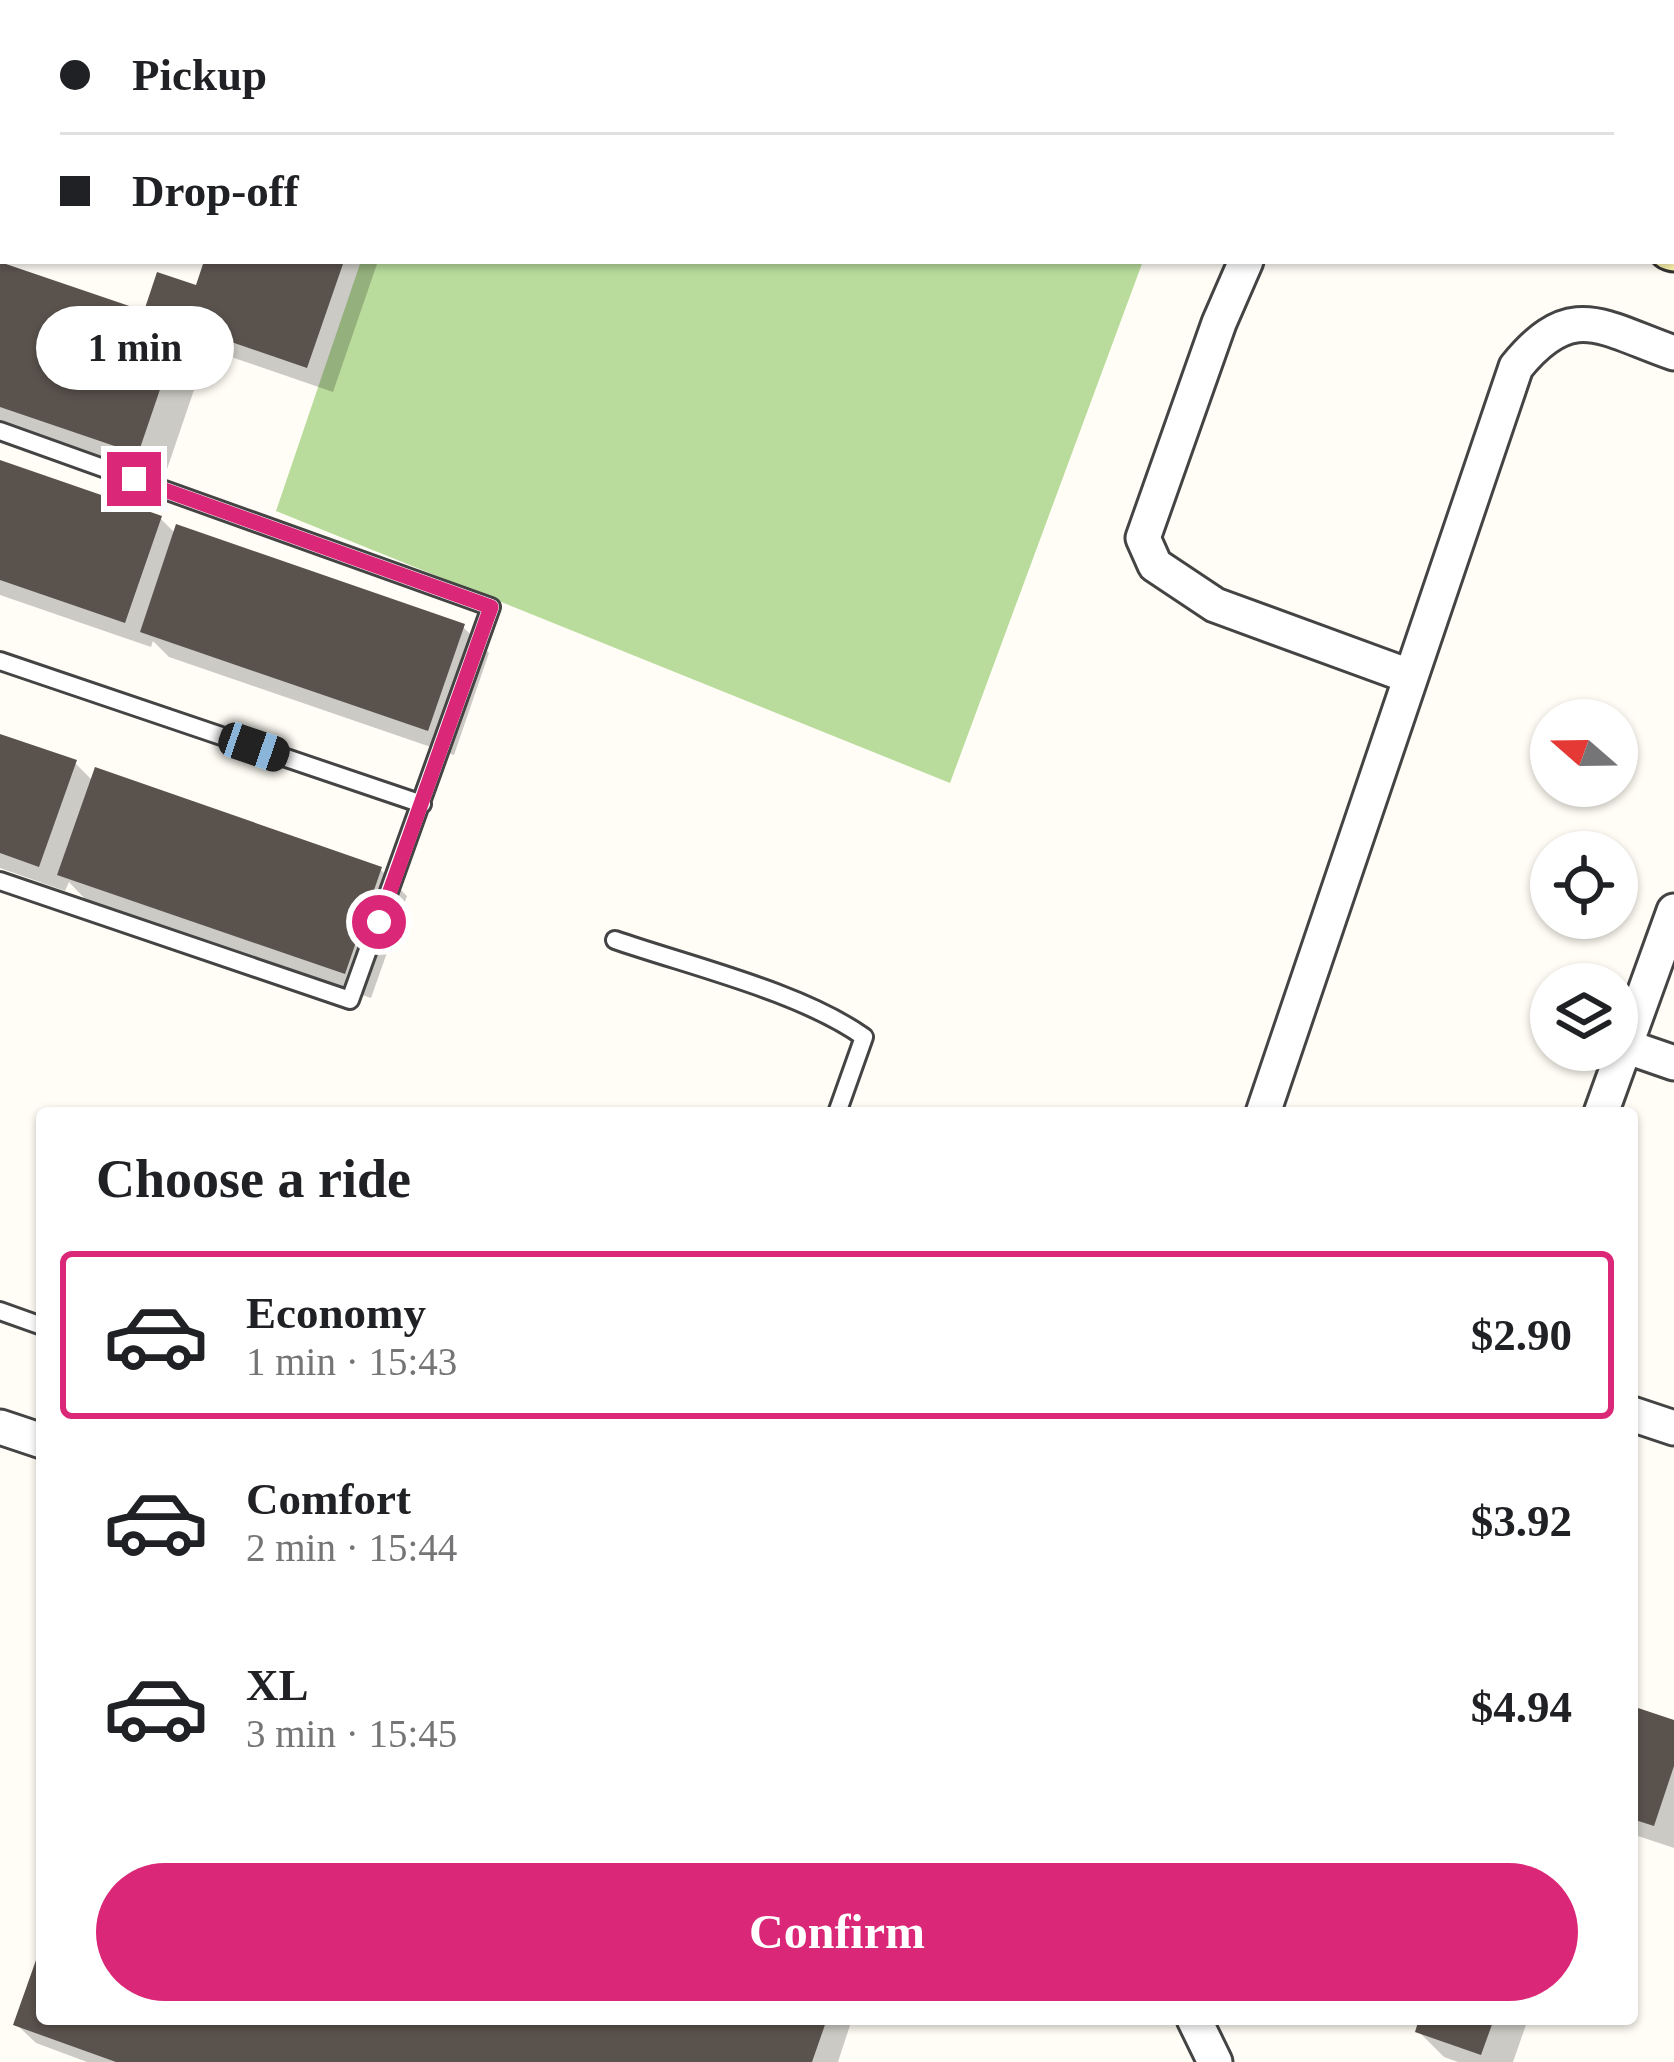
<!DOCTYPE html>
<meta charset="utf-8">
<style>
:root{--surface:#fff;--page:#f6f6f6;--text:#202124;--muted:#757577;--line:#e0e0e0;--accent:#db2777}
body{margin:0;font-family:"Times New Roman",serif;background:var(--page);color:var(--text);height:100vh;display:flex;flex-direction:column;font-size:45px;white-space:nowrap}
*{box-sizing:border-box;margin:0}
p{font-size:39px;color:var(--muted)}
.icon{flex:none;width:66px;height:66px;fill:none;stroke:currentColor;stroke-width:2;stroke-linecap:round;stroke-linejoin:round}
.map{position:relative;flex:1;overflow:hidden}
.panel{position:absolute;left:36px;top:1107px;width:1602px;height:918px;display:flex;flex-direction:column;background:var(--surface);border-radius:12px;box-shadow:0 3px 9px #0004}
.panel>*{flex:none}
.guide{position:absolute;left:0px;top:0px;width:1674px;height:264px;box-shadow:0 3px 9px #0004;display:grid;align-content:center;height:264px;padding:0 60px;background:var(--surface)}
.needle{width:78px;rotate:290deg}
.controls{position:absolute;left:1530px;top:699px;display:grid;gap:24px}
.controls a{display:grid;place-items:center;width:108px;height:108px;border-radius:50%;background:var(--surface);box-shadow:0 3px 9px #0004;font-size:60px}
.end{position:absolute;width:54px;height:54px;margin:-27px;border:15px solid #db2777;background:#fff;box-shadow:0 0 0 6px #fff}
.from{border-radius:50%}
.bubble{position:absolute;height:84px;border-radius:42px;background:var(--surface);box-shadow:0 3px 9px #0004;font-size:39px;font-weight:700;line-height:84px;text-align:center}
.car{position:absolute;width:36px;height:72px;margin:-36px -18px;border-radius:15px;box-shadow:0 0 9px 3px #0007;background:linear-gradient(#222 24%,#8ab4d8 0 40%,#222 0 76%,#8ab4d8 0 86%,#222 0)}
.guide b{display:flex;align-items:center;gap:42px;height:114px;font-size:45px}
.guide b+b{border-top:3px solid var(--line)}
.guide i{width:30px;height:30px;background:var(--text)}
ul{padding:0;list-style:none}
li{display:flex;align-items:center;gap:36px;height:168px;margin:0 24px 18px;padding:0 36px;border:6px solid transparent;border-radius:12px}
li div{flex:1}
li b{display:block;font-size:45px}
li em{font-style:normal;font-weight:700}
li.active{border-color:var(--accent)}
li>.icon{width:108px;height:108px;stroke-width:1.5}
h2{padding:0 60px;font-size:54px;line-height:144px}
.primary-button{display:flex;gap:24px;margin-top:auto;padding:24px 60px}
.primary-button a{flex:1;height:138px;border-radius:72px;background:var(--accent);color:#fff;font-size:48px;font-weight:700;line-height:138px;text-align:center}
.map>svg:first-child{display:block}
</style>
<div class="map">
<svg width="1674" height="2062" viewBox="0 0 1674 2062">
<rect width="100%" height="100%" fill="#fffdf5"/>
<path fill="#b9dc9c" d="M451 0H757L764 3H450Z
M361 261H1143L950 783 276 511Z"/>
<path fill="#0003" d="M297 0H450L453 3H296Z
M207 261H378L333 392 208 349 164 478 0 422V265L145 315 198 289Z
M0 463 161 519 176 534 463 627 489 653 454 755 169 657 153 641 151 647 0 595Z
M0 737 75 763 93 781 381 870 407 896 371 998 86 900 69 882 65 891 0 868Z
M1632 1709 1674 1724V1848L1632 1834Z
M42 1953V2019H852L838 2062H87L36 2043 16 2024Z
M1422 2019H1528L1513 2062H1458L1444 2057 1418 2031Z"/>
<path fill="#5a524d" d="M204 261H344L307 368 182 325 138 454 0 407V262L144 311 157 272 196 285Z
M0 460 162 516 125 623 0 580Z
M176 524 465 624 428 731 140 632Z
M0 734 77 760 39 867 0 853Z
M95 767 382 867 345 974 57 875Z
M1632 1706 1674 1720V1766L1654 1826 1632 1819Z
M41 1946 42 2019H827L812 2062H116L13 2025Z
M1419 2019H1494L1481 2055 1415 2032Z"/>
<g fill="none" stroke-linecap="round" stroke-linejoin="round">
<defs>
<path id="lane" d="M13 3 14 0
M228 3 230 0
M0 37 3 30
M0 188 3 189
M0 431 491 607 350 1000 0 881
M0 661 422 804
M615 940C690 966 801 992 864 1037L837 1113
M0 1311 42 1326"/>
<path id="street" d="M1246 261 1219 323 1143 538 1155 565 1215 605 1409 676
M1625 1046 1674 1063
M1263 1113 1516 367C1572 298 1602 328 1674 353
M1601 1113 1674 911
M1632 1414 1674 1428
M0 1427 42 1441
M1194 2019 1215 2062"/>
<path id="secondary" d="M942 0 950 3
M1253 0 1262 3
M1671 148 1674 149
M1671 247 1674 248"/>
</defs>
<use href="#lane" stroke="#444" stroke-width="22"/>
<use href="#street" stroke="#444" stroke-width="39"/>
<use href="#secondary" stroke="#333" stroke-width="51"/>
<use href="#lane" stroke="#fff" stroke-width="16"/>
<use href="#street" stroke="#fff" stroke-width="33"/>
<use href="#secondary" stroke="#fff6b0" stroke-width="45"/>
</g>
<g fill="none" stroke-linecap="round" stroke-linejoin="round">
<path stroke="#db2777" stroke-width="15" d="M134 479 491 607 379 922"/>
</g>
</svg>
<div class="controls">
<a><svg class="needle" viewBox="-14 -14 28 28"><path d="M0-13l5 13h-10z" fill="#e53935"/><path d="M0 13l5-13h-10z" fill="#757577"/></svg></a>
<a><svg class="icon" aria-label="locate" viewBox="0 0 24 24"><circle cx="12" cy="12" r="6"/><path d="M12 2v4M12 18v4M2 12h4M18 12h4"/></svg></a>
<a><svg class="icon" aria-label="layers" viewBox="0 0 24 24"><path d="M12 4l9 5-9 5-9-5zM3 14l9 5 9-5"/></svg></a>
</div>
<i class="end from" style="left:379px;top:922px"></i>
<i class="end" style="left:134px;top:479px"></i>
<div class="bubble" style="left:36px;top:306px;width:198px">1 min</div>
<i class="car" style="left:254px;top:747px;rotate:109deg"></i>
<div class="guide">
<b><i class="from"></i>Pickup</b>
<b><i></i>Drop-off</b>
</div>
<section class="panel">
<h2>Choose a ride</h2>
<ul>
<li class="active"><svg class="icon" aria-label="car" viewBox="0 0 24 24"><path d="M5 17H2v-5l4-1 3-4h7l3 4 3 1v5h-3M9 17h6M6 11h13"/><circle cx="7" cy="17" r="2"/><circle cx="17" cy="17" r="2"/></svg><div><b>Economy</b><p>1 min · 15:43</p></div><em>$2.90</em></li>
<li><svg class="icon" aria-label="car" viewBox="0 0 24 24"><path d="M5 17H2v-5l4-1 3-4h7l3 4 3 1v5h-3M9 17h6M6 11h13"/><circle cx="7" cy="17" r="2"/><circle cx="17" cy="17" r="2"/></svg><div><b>Comfort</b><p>2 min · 15:44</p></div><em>$3.92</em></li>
<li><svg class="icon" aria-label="car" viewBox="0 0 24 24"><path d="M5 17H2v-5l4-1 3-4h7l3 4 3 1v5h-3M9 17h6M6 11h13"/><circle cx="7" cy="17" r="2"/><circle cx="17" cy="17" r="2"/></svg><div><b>XL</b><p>3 min · 15:45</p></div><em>$4.94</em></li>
</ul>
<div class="primary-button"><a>Confirm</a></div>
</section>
</div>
